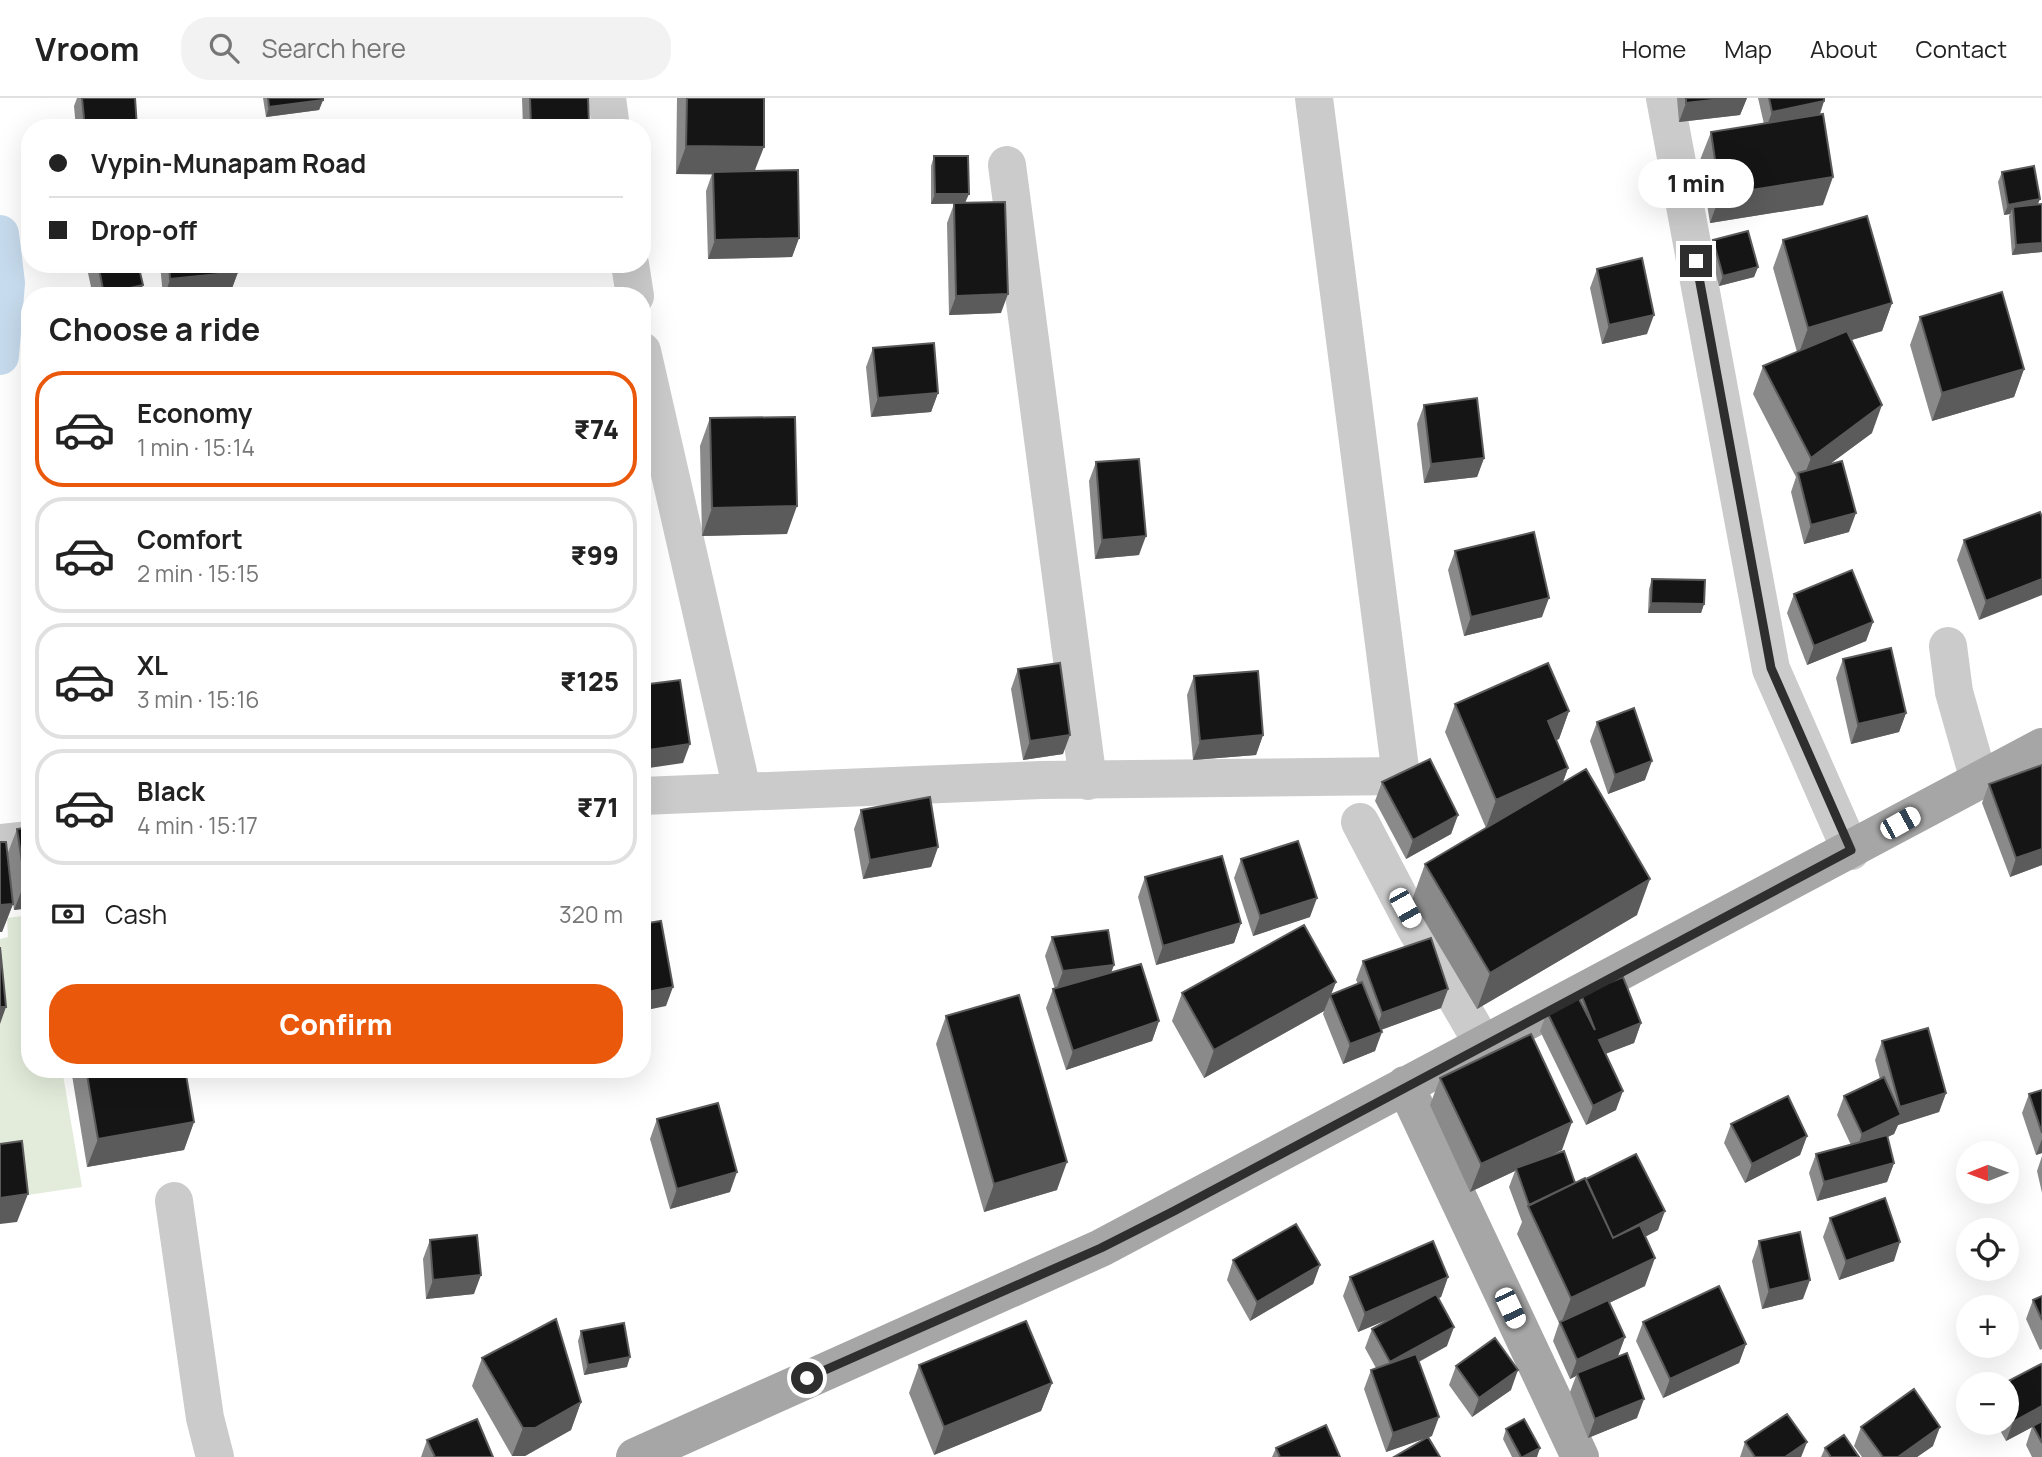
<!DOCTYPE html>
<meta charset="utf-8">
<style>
:root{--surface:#fff;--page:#f2f2f2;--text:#222;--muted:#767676;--line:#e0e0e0;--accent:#ea580c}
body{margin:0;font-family:Manrope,sans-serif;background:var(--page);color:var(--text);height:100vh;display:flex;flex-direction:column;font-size:26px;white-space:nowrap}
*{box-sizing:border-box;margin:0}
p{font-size:23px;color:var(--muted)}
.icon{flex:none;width:38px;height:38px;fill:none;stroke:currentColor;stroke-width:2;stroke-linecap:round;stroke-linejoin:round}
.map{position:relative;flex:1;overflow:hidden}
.side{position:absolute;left:21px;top:189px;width:630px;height:791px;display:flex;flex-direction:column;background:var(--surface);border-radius:28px;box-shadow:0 7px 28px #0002}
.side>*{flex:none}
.top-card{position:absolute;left:21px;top:21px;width:630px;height:154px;border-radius:28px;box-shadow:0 7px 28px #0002;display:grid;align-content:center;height:154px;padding:0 28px;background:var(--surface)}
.needle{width:46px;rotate:269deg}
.buttons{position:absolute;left:1956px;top:1043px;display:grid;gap:14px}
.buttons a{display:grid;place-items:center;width:63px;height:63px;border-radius:50%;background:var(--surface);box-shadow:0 7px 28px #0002;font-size:35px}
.end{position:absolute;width:32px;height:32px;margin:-16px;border:9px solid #2e2e2e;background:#fff;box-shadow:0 0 0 4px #fff}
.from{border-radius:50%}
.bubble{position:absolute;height:49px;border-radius:24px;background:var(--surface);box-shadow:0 7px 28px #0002;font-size:23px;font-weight:800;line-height:49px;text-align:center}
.car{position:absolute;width:21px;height:42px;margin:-21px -10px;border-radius:9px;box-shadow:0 0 5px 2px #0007;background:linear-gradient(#fff 24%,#345 0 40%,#fff 0 76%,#345 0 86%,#fff 0)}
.top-card b{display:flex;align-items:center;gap:24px;height:66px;font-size:26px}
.top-card b+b{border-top:2px solid var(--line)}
.top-card i{width:18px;height:18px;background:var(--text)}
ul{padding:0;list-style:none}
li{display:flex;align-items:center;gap:21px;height:116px;margin:0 14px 10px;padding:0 14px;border:4px solid var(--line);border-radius:28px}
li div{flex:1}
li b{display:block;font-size:26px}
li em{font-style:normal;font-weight:800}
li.current{border-color:var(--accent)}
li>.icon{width:63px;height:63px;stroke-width:1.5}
h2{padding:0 28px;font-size:32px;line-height:84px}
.pay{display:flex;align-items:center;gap:18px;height:77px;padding:0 28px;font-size:26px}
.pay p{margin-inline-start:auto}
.primary-button{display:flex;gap:14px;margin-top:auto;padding:14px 28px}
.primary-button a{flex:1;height:80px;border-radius:28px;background:var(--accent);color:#fff;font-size:28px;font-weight:800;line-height:80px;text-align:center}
header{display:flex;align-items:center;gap:42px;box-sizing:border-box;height:98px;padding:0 35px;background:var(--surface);border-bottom:2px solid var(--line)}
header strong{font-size:33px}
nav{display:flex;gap:38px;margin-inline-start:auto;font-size:24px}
.search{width:490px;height:63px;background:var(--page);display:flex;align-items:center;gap:18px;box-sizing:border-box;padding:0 24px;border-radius:28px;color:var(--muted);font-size:26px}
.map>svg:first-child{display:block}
</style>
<header>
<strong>Vroom</strong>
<div class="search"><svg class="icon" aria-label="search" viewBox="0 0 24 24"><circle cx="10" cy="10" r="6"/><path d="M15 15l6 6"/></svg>Search here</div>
<nav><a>Home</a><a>Map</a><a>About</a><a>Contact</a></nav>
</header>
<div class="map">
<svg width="2042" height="1359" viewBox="0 0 2042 1359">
<rect width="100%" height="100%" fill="#fff"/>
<path fill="#e3ecdb" d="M30 817V971H62L82 1089 14 1099 0 1067V841L8 839 7 820Z"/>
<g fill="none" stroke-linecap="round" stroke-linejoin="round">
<path stroke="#c6dbed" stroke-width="38" d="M0 136 6 185 0 258"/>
<path stroke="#cbcbcb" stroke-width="38" d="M607 0 611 30
M1665 0 1771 571 1851 753
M1007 67 1088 683
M630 166 635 198
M642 253 742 692
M1948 548 1954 594 1979 682
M642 698 1041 682 1401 678 1314 0
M1360 724 1415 829 1483 946
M0 745 30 742
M174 1103 205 1320 215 1359"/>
<path stroke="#a6a6a6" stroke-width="38" d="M1405 987 1580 1359
M635 1359 1101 1150 2042 649"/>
</g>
<path fill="#8a8a8a" d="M77 0H135L137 30H76L74 8Z
M263 0H323V2L319 12 266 19Z
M522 0H588L589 26 587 30H523Z
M677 0H764L755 73 799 140 792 159 708 161 706 93 712 76H676Z
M1677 0H1747L1740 17 1679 24Z
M1758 0H1824V3L1820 17 1823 107 1710 125 1700 62 1711 34 1764 26Z
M934 58 965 105 1001 215 949 217 947 125 954 106H931V68Z
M2002 74 2038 107 2042 106V154L2012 157 2009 118 2010 116 2004 117 1998 84Z
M1713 142 1758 169 1754 179 1719 188 1710 152Z
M1783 142 1892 205 1882 233 1851 242 1872 335 1830 366 1849 434 1804 446 1791 394 1796 379 1753 296 1763 268 1797 254 1773 170Z
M86 166H138L139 198H93Z
M160 166H237L238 174 231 193 190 198H163Z
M1597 171 1647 236 1602 246 1590 190Z
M1920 219 2024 271 2014 299 1932 323 1910 247Z
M873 250 938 295 931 314 871 319 866 269Z
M1424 307 1484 360 1477 379 1424 385 1417 326Z
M710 320 787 436 702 438 700 348Z
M1096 364 1139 457 1095 461 1089 383Z
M2040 414 1979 522 1957 462 1964 442Z
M1455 453 1542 519 1464 538 1448 472Z
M1652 481 1704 506 1701 515H1648L1649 491Z
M1794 496 1873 524 1866 543 1807 567 1787 515Z
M1843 561 1906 615 1899 634 1851 646 1836 580Z
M1018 571 1063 656 1023 662 1011 591Z
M1194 578 1263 637 1256 657 1193 662 1187 597Z
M1455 606 1569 613 1559 641 1556 642 1568 670 1563 684 1637 817 1477 911 1412 802 1425 766 1486 730 1445 634Z
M1597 624 1645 682 1608 696 1590 643Z
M2042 667V767L2010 779 1982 705 1989 686Z
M1382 684 1458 717 1451 736 1406 761 1375 703Z
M861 712 938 749 931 769 863 781 854 731Z
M30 729V810L14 812 10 783 13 806 2 834 7 757 17 731Z
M1241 761 1310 819 1253 838 1234 780Z
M1145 779 1241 825 1234 845 1156 867 1138 799Z
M1052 839 1114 867 1111 874 1159 923 1152 943 1066 972 1046 910 1053 891H1055L1045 858Z
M1363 863 1448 891 1441 910 1381 932 1375 953 1343 966 1323 916 1324 913 1204 980 1172 923 1182 895 1336 884 1331 897 1358 886 1356 882Z
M1581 896 1641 925 1634 945 1605 956 1616 1012 1586 1027 1540 933 1547 914 1579 901Z
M946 918 1057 1092 984 1114 936 946Z
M1882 943 1946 995 1939 1014 1898 1027 1894 1036 1887 1039 1894 1065 1887 1084 1817 1103 1809 1075 1816 1056 1851 1047 1837 1017 1844 998 1880 981 1875 962Z
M71 971H185L194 1024 184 1052 87 1069Z
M1440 980 1562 1052 1543 1061 1575 1085 1658 1132 1645 1139V1188L1609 1205 1625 1239 1618 1258 1637 1320 1588 1340 1570 1294 1576 1278 1570 1281 1553 1243 1559 1225 1517 1136 1522 1124 1509 1089 1515 1073 1470 1094 1430 1007Z
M2042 992V1055L2036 1057 2022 1015 2029 996Z
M657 1021 730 1094 670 1111 650 1041Z
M1731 1026 1807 1038 1800 1057 1745 1085 1724 1045Z
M2042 1058V1095L2037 1073Z
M1830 1120 1894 1163 1839 1182 1823 1139Z
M430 1142 474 1196 426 1201 423 1161Z
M1759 1143 1803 1201 1762 1211 1752 1163Z
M1233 1162 1320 1167 1313 1186 1250 1223 1227 1182Z
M1350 1179H1448L1441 1199 1439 1200 1447 1248 1419 1264 1432 1338 1386 1354 1364 1291 1371 1272 1376 1270 1365 1250 1372 1231 1394 1219 1358 1234 1343 1198Z
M2042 1198V1251L2040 1252 2026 1221 2033 1202Z
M1643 1224 1746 1246 1739 1265 1663 1300 1636 1243Z
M581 1233 627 1269 584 1277 578 1243Z
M482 1260 581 1304 571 1332 525 1358H512L472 1288Z
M919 1267 1052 1285 1041 1313 934 1357 909 1295Z
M1456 1268 1511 1292 1472 1319 1449 1287Z
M2042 1268V1359H2032L2026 1347 2032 1329 2006 1343 1996 1325H2007V1286Z
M1861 1329 1933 1348 1917 1359H1862L1854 1348Z
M1506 1331 1537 1359H1512L1503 1341Z
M427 1342 493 1359H421Z
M1745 1344H1807L1801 1359H1740Z
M1276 1350 1340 1359H1272Z
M1825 1350 1859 1359H1821Z"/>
<path fill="#5b5b5b" d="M1730 0H1747L1740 17 1679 24 1686 5Z
M323 2 319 12 266 19 269 9Z
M1824 3 1817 23 1765 33 1772 14Z
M589 26 587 30H530L531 28Z
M686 48 764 49 753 77 676 76Z
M1833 79 1823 107 1710 125 1720 97Z
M935 96H969L965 105 931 106Z
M2040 101 2036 111 2013 109 2010 116 2004 117 2008 107Z
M799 140 792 159 708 161 715 142Z
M2042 145V154L2012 157 2016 147Z
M1758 169 1754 179 1719 188 1723 178Z
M238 174 231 193 190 198H165L170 181Z
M143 187 139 198H103L104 196Z
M1008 196 1001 215 949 217 956 198Z
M1892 205 1882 233 1798 258 1808 230Z
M1654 217 1647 236 1602 246 1609 227Z
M2024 271 2014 299 1932 323 1942 295Z
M938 295 931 314 871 319 878 300Z
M1882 307 1872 335 1800 388 1811 360Z
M1484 360 1477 379 1424 385 1431 366Z
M797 408 787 436 702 438 712 410Z
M1856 415 1849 434 1804 446 1811 427Z
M1146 438 1139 457 1095 461 1102 442Z
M2042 481V497L1979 522 1986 503Z
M1549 500 1542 519 1464 538 1471 519Z
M1651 505 1704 506 1701 515H1648Z
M1873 524 1866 543 1807 567 1814 548Z
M1569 613 1559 641 1537 651 1548 623Z
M1906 615 1899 634 1851 646 1858 626Z
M1070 637 1063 656 1023 662 1030 643Z
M1263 637 1256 657 1193 662 1200 643Z
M690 646 683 665 642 671V653Z
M1652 663 1645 682 1608 696 1615 677Z
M1568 670 1558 698 1486 730 1496 702Z
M1458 717 1451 736 1406 761 1413 742Z
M938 749 931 769 863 781 870 762Z
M2042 751V767L2010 779 2016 760Z
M1650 781 1637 817 1477 911 1490 875Z
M30 783V810L14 812 25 784Z
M1317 800 1310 819 1253 838 1260 818Z
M13 806 2 834H0V807Z
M1241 825 1234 845 1156 867 1163 848Z
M1114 867 1107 886 1056 892 1063 873Z
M1336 884 1324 913 1204 980 1214 952Z
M673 889 666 908 642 913V895Z
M1448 891 1441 910 1375 934 1382 915Z
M0 909H6L0 926Z
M1159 923 1152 943 1066 972 1073 953Z
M1641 925 1634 945 1592 961 1599 942Z
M1382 934 1375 953 1343 966 1350 946Z
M1623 993 1616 1012 1586 1027 1593 1008Z
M1946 995 1939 1014 1898 1027 1894 1036 1855 1055 1862 1036 1896 1019 1900 1009Z
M194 1024 184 1052 87 1069 98 1041Z
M1572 1024 1562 1052 1517 1072 1516 1070 1515 1073 1470 1094 1481 1066Z
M1807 1038 1800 1057 1745 1085 1752 1066Z
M2042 1041V1055L2036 1057Z
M1067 1064 1057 1092 984 1114 994 1086Z
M1894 1065 1887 1084 1817 1103 1824 1084Z
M737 1074 730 1094 670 1111 677 1091Z
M28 1096 17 1124 0 1126V1100Z
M1665 1113 1658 1132 1604 1160 1611 1141Z
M1900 1144 1894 1163 1839 1182 1846 1163Z
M1655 1160 1645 1188 1560 1228 1571 1200Z
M1320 1167 1313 1186 1250 1223 1257 1204Z
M481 1177 474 1196 426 1201 433 1182Z
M1448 1179 1441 1199 1358 1234 1365 1215Z
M1810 1182 1803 1201 1762 1211 1769 1192Z
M1454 1229 1447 1248 1383 1283 1390 1264Z
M1625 1239 1618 1258 1577 1275 1576 1278 1570 1281 1577 1262Z
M1746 1246 1739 1265 1663 1300 1670 1281Z
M630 1259 627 1269 584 1277 588 1267Z
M1518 1272 1511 1292 1472 1319 1479 1300Z
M1052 1285 1041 1313 934 1357 944 1329Z
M1644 1301 1637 1320 1588 1340 1595 1321Z
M581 1304 571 1332 525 1358H512L523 1330Z
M2042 1308V1324L2006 1343 2013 1324Z
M1439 1319 1432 1338 1386 1354 1393 1335Z
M1940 1329 1933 1348 1917 1359H1898Z
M1807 1344 1801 1359H1785Z
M1540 1350 1537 1359H1523Z"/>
<path fill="#151515" stroke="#5b5b5b" stroke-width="2" d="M82 0H135L137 30H85Z
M268 0H323V2L269 9Z
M530 0H588L589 26 531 28Z
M687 0H764V49L686 48Z
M1686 0H1730L1686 5Z
M1769 0H1824V3L1772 14Z
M1823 16 1833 79 1720 97 1711 34Z
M934 58H968L969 96H935Z
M2034 68 2040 101 2008 107 2002 74Z
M798 72 799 140 715 142 713 74Z
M1005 104 1008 196 956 198 954 105Z
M2042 106V145L2016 147 2013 109Z
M1867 118 1892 205 1808 230 1783 142Z
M1748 133 1758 169 1723 178 1713 142Z
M1642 160 1654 217 1609 227 1597 171Z
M98 166H138L143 187 104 196Z
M169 166H237L238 174 170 181Z
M2002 194 2024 271 1942 295 1920 219Z
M1847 233 1882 307 1811 360 1763 268Z
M934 245 938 295 878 300 873 250Z
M1477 300 1484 360 1431 366 1424 307Z
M795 319 797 408 712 410 710 320Z
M1139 361 1146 438 1102 442 1096 364Z
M1842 363 1856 415 1811 427 1798 375Z
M2040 414 2042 419V481L1986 503 1964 442Z
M1534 434 1549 500 1471 519 1455 453Z
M1852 472 1873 524 1814 548 1794 496Z
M1652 481 1705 482 1704 506 1651 505Z
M1891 550 1906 615 1858 626 1843 561Z
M1060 565 1070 637 1030 643 1018 571Z
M1548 565 1569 613 1548 623 1568 670 1496 702 1455 606Z
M1258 573 1263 637 1200 643 1194 578Z
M680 582 690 646 642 653V587Z
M1634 610 1652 663 1615 677 1597 624Z
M1430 661 1458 717 1413 742 1382 684Z
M2042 667V751L2016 760 1989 686Z
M1586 671 1650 781 1490 875 1425 766Z
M930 699 938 749 870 762 861 712Z
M30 729V783L25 784 17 731Z
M1298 743 1317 800 1260 818 1241 761Z
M0 744H6L13 806 0 807Z
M1222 758 1241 825 1163 848 1145 779Z
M661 823 673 889 642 895V826Z
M1304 827 1336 884 1214 952 1182 895Z
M1108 832 1114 867 1063 873 1052 839Z
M1431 840 1448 891 1382 915 1363 863Z
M0 849 6 909H0Z
M1141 866 1159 923 1073 953 1053 891Z
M1623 879 1641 925 1599 942 1623 993 1593 1008 1547 914 1578 899 1595 932 1581 896Z
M1362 884 1382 934 1350 946 1330 897Z
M1019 897 1067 1064 994 1086 946 918Z
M1928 930 1946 995 1900 1009 1882 943Z
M1531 936 1572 1024 1481 1066 1440 980Z
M86 971H185L194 1024 98 1041Z
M1884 979 1901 1017 1862 1036 1844 998Z
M2042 992V1035L2029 996Z
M1788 998 1807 1038 1752 1066 1731 1026Z
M718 1005 737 1074 677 1091 657 1021Z
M1887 1037 1894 1065 1824 1084 1816 1056Z
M22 1043 28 1096 0 1100V1046Z
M1564 1053 1575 1085 1529 1107 1516 1070Z
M1636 1056 1665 1113 1613 1140 1586 1081Z
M1585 1080 1613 1140 1640 1127 1655 1160 1571 1200 1528 1108Z
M1885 1100 1900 1144 1846 1163 1830 1120Z
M1296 1126 1320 1167 1257 1204 1233 1162Z
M1800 1134 1810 1182 1769 1192 1759 1143Z
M477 1137 481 1177 433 1182 430 1142Z
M1433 1143 1448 1179 1365 1215 1350 1179Z
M1719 1188 1746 1246 1670 1281 1643 1224Z
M1436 1196 1454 1229 1390 1264 1372 1231Z
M2042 1198V1222L2033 1202Z
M1608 1202 1625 1239 1577 1262 1560 1224Z
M556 1221 581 1304 535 1330H523L482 1260Z
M1026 1223 1052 1285 944 1329 919 1267Z
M624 1225 630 1259 588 1267 581 1233Z
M1495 1240 1518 1272 1479 1300 1456 1268Z
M1627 1255 1644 1301 1595 1321 1577 1275Z
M1416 1256 1439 1319 1393 1335 1371 1272Z
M2041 1266 2042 1268V1308L2013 1324 2007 1313V1286H2003Z
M1914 1291 1940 1329 1898 1359H1883L1861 1329Z
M1787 1316 1807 1344 1785 1359H1755L1745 1344Z
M477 1321 493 1359H435L427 1342Z
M1524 1321 1540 1350 1523 1359H1521L1506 1331Z
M2042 1323V1345L2033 1328Z
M1326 1327 1340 1359H1280L1276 1350Z
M1844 1337 1859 1359H1831L1825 1350Z
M1428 1339 1440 1359H1394Z"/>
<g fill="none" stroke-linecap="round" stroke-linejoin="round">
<path stroke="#2e2e2e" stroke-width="9" d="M807 1280 1101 1150 1174 1113 1851 752 1771 570 1696 163"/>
</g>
</svg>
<div class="buttons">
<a><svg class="needle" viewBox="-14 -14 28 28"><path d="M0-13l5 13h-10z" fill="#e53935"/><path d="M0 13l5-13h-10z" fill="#767676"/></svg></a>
<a><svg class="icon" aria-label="locate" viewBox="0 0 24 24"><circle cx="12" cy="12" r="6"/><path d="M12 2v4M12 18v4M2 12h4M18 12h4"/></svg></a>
<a>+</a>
<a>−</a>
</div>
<i class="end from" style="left:807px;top:1280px"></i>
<i class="end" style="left:1696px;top:163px"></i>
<div class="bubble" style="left:1638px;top:61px;width:116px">1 min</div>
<i class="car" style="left:1900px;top:725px;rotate:61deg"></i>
<i class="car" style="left:1405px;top:810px;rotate:151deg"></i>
<i class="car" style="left:1510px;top:1210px;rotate:155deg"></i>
<div class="top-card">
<b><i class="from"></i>Vypin-Munapam Road</b>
<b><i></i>Drop-off</b>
</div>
<section class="side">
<h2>Choose a ride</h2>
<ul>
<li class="current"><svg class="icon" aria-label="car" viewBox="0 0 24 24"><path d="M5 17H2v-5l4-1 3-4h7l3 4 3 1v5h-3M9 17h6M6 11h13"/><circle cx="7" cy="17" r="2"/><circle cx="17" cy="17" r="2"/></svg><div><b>Economy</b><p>1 min · 15:14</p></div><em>₹74</em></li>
<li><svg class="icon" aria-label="car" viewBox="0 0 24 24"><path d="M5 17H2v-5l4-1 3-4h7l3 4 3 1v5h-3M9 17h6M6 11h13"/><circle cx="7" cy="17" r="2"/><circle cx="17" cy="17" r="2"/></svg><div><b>Comfort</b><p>2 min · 15:15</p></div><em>₹99</em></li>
<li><svg class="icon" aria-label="car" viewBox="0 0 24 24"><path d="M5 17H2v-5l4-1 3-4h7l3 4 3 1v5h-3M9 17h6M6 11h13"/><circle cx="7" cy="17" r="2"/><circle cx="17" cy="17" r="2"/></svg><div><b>XL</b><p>3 min · 15:16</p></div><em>₹125</em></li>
<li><svg class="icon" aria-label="car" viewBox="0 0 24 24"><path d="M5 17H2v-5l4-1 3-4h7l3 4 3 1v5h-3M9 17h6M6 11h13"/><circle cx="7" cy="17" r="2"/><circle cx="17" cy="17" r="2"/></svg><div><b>Black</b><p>4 min · 15:17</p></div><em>₹71</em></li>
</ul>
<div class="pay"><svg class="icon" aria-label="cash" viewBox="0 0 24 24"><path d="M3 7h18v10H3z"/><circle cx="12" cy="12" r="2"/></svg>Cash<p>320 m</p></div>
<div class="primary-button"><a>Confirm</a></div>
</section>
</div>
